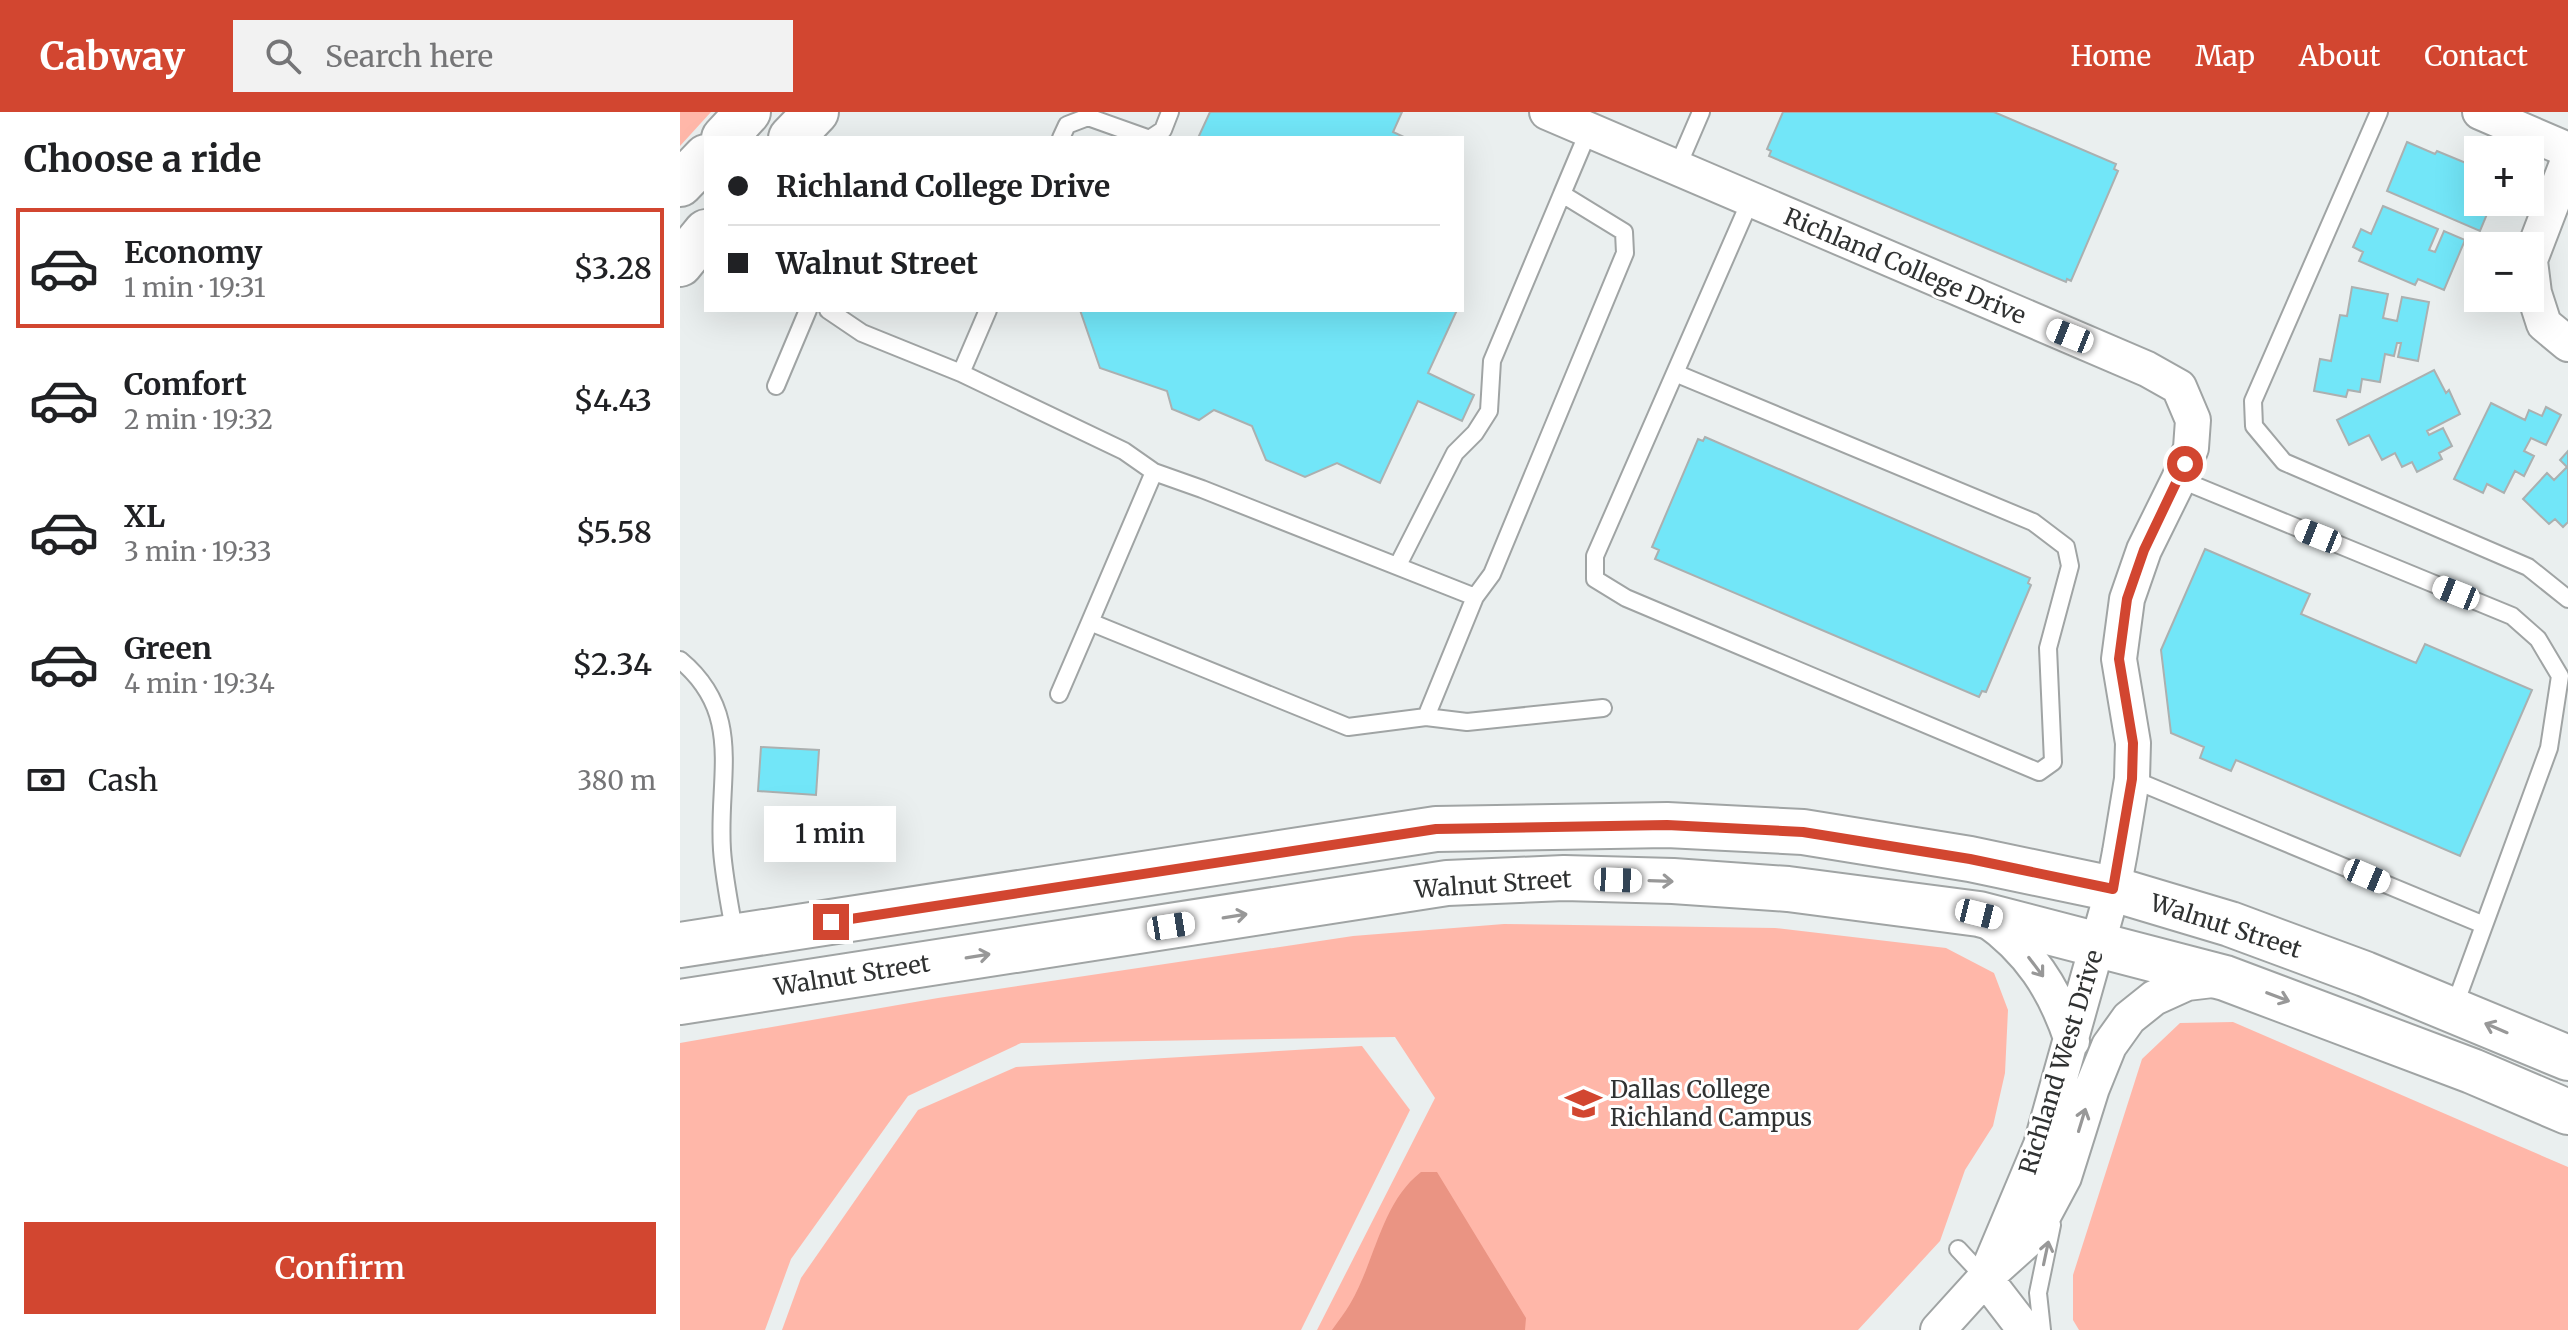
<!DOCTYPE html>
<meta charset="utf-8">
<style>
:root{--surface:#fff;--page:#f2f2f2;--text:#202124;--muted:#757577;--line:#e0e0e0;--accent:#d24630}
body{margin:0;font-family:Merriweather,serif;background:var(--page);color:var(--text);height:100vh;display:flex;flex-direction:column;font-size:30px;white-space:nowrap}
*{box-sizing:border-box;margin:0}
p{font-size:26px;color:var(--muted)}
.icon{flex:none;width:44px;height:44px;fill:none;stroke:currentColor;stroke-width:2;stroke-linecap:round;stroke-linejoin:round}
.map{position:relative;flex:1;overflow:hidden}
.drawer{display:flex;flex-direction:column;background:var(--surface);width:680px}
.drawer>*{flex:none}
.top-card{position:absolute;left:24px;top:24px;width:760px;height:176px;border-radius:0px;box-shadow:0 8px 32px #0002;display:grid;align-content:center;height:176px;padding:0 24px;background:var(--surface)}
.buttons{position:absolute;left:1784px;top:24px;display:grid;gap:16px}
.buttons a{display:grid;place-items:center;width:80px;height:80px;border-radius:0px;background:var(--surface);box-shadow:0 8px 32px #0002;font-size:40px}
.end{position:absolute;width:36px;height:36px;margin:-18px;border:10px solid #d24630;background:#fff;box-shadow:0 0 0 4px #fff}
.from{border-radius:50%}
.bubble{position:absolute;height:56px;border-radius:0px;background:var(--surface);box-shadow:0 8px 32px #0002;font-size:26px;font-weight:600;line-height:56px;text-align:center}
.car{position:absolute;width:24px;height:48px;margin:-24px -12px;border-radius:10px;box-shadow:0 0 6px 2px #0007;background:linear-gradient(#fff 24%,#345 0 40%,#fff 0 76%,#345 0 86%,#fff 0)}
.top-card b{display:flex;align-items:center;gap:28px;height:76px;font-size:30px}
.top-card b+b{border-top:2px solid var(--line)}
.top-card i{width:20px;height:20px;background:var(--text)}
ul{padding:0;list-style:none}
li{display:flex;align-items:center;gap:24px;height:120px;margin:0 16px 12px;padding:0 8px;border:4px solid transparent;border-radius:0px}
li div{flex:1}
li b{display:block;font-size:30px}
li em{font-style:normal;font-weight:600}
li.current{border-color:var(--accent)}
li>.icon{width:72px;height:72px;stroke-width:1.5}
h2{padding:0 24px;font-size:36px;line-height:96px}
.pay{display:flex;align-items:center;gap:20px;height:88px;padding:0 24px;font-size:30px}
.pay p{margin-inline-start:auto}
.primary-button{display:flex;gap:16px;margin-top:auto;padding:16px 24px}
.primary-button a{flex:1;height:92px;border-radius:0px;background:var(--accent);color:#fff;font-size:32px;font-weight:600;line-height:92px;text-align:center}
header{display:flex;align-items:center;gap:48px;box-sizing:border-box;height:112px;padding:0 40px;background:var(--accent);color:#fff}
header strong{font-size:38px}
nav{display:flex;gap:44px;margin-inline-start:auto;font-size:28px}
.search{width:560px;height:72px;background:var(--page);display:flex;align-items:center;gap:20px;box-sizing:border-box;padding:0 28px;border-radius:0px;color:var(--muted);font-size:30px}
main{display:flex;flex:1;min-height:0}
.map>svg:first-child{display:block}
</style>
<header>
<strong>Cabway</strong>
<div class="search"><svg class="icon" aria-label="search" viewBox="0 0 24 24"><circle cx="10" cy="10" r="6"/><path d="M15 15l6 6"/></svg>Search here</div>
<nav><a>Home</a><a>Map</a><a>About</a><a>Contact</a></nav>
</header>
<main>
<section class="drawer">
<h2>Choose a ride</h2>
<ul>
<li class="current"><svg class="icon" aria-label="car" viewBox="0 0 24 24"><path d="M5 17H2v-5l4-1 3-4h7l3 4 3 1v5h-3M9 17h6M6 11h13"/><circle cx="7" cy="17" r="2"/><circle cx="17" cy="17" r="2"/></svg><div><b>Economy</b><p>1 min · 19:31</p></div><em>$3.28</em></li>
<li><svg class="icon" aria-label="car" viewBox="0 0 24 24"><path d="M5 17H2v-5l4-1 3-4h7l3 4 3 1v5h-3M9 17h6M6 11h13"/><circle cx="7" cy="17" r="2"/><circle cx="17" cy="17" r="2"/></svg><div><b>Comfort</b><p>2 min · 19:32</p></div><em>$4.43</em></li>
<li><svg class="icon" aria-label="car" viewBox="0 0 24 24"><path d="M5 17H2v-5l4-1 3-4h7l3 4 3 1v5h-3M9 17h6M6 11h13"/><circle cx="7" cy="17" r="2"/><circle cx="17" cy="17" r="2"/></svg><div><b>XL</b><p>3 min · 19:33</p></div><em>$5.58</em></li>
<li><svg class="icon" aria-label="car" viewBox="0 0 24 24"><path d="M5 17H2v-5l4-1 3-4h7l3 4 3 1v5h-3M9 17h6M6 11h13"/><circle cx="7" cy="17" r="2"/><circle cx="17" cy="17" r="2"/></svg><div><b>Green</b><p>4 min · 19:34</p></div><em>$2.34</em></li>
</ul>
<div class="pay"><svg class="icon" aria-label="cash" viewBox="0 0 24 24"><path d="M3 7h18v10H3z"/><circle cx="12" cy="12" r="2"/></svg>Cash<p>380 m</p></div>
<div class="primary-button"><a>Confirm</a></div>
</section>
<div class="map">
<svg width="1888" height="1218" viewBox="0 0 1888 1218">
<rect width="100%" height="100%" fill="#eaefef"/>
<path fill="#ffb7a9" d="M0 0H31L0 34Z
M824 812 1095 816 1266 836 1314 861 1328 898 1325 961 1313 1014 1285 1058 1260 1129 1178 1218H637L755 986 715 925 341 931 228 984 111 1147 85 1218H0V931L258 886 673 824Z
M1553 910 1888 1055V1218H1399L1393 1208V1163L1462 947 1500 911Z
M682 934 730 998 621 1218H102L121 1166 238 998 336 955Z"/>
<path fill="#ea9483" d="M741 1060H757L846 1206 845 1218H652C658 1209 665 1201 670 1192 695 1150 701 1091 741 1060Z"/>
<path fill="#72e6f8" stroke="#abb0b0" stroke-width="2" d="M530 0H722L713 20 726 26H518Z
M1103 0H1314L1436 52 1434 57 1438 59 1391 169 1387 167 1386 170 1089 44 1091 39 1087 37Z
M1727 30 1755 42 1757 39 1798 56V90H1812L1800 119 1707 79Z
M1703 94 1758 117 1749 138 1755 140 1764 119 1785 128 1764 178 1738 167 1735 173 1679 149 1683 140 1673 135 1681 117 1691 122Z
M1672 175 1708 182 1703 206 1717 209 1722 185 1749 190 1738 249 1718 245 1721 231H1717L1714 244 1705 242 1700 270 1682 267 1680 280 1668 278 1666 285 1634 279 1640 247 1651 249 1660 203 1667 204Z
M400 198H777L748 261 794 283 782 309 738 289 700 371 657 351 625 365 586 348 572 314 534 298 519 308 492 297 487 279 420 256Z
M1754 258 1766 281 1769 278 1780 302 1747 319 1749 323 1763 316 1772 334 1759 341 1762 347 1737 360 1732 350 1722 355 1715 341 1702 348 1689 323 1669 333 1657 308Z
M1811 291 1845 308 1849 298 1862 304 1866 295 1881 303 1866 333 1851 326 1844 339 1854 344 1844 364 1835 359 1824 381 1807 372 1803 381 1774 367Z
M1025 325 1350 466 1348 471 1351 473 1306 580 1302 579 1299 585 975 447 979 438 972 435 1018 327 1023 329Z
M1888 339V410L1883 415 1875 407 1869 412 1843 387 1867 361 1874 368 1887 355 1880 348Z
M1525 437 1630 482 1621 502 1736 551 1745 532 1852 578 1780 744 1556 648 1551 659 1520 646 1524 635 1491 621 1481 538Z
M81 635 139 638 136 683 78 679Z"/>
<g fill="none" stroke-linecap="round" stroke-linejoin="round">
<defs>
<path id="lane" d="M1699 0 1573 289 1574 314 1604 350 1848 455 1888 487
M381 26 387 13 408 5 467 26
M471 26 483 18 490 0
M997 56 1021 0
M148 198 182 221 281 261 308 198
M281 261 444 339 474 360 522 377 795 485 812 462 945 141 944 120 882 82 909 18
M995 261 1353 410 1386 435 1390 454 1368 536 1373 650 1359 660 946 486 915 467V444L1071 87
M96 274 128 198
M474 360 410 510 668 615 746 605 795 485
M1499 367 1832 504 1858 527 1880 564 1869 636 1773 898
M718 453 775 341 795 321 809 299 812 249 882 82
M0 548C65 602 37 665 42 738 44 766 50 795 55 823
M379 582 410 510
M746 605 787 610 923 596
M1452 667 1804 813
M1278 1137 1305 1166
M1362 1218 1358 1181 1372 1113"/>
<path id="street" d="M867 0 1467 257 1499 275 1513 308 1511 336 1499 367 1464 438 1447 487 1439 547 1453 631 1452 667 1440 740 1433 777 1361 1033 1305 1166
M1800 0 1888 38
M1850 148 1888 49
M1850 149 1854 181 1864 212 1888 232
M1304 806C1349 837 1375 877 1392 929
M1305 1166 1345 1218
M1258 1218 1305 1166 1353 1123 1384 1065 1412 976 1429 934 1449 906 1474 886 1507 871 1541 867"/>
<path id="secondary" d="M44 26 68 0
M111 26 136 0
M0 72 26 45
M0 152 26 120
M0 833 756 717 987 713 1123 720 1290 747 1433 777 1550 812 1685 862 1888 946
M0 890 767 771 884 766 993 769 1108 777 1299 802 1545 866 1792 959 1888 1000"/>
</defs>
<use href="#lane" stroke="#a0a4a4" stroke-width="20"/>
<use href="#street" stroke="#a0a4a4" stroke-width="38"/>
<use href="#secondary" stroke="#a0a4a4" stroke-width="48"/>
<use href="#lane" stroke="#fff" stroke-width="16"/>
<use href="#street" stroke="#fff" stroke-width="34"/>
<use href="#secondary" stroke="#fff" stroke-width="44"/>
</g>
<defs><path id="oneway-shaft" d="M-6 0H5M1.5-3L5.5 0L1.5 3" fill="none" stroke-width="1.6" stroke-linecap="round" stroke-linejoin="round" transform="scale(2)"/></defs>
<g stroke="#989898">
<use href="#oneway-shaft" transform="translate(981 769) rotate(2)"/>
<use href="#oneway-shaft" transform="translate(555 804) rotate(-9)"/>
<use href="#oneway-shaft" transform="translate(298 844) rotate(-9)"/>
<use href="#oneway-shaft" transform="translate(1356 855) rotate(53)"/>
<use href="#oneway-shaft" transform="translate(1598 885) rotate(21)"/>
<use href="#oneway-shaft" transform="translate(1816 916) rotate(-157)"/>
<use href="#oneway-shaft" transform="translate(1402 1008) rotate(-73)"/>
<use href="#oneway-shaft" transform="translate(1366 1141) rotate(-78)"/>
</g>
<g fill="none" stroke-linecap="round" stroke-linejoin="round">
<path stroke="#d24630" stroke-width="10" d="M151 810 756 717 987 713 1123 720 1290 747 1433 777 1452 667 1453 631 1439 547 1447 487 1464 438 1505 352"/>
</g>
<defs>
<symbol id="university-bare" viewBox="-9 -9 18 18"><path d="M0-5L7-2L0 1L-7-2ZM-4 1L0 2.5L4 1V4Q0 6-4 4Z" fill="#d24630" stroke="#fff" stroke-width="2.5" paint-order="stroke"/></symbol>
</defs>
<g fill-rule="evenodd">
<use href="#university-bare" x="878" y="966" width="51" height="51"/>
</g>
<g text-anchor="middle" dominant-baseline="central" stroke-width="6" stroke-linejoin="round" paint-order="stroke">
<g font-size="24" fill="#303232" stroke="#fff">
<text transform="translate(1225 154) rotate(23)">Richland College Drive</text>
<text transform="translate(813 772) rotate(-4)">Walnut Street</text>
<text transform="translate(1546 814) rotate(18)">Walnut Street</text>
<text transform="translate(172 863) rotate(-9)">Walnut Street</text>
<text transform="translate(1381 950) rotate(-73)">Richland West Drive</text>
</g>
<g font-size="24" fill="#303232" stroke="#fff" text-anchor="start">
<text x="930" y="977">Dallas College<tspan x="930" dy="28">Richland Campus</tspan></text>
</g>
</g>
</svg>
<div class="buttons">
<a>+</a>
<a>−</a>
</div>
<i class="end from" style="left:1505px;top:352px"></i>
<i class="end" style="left:151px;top:810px"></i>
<div class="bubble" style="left:84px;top:694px;width:132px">1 min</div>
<i class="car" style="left:1390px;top:224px;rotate:292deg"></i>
<i class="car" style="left:1638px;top:424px;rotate:292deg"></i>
<i class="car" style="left:1776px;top:481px;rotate:292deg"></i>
<i class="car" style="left:1687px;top:764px;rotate:113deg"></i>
<i class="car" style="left:938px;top:768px;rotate:92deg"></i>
<i class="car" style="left:1299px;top:802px;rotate:104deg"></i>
<i class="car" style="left:491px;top:814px;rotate:81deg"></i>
<div class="top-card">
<b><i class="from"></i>Richland College Drive</b>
<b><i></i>Walnut Street</b>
</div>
</div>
</main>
